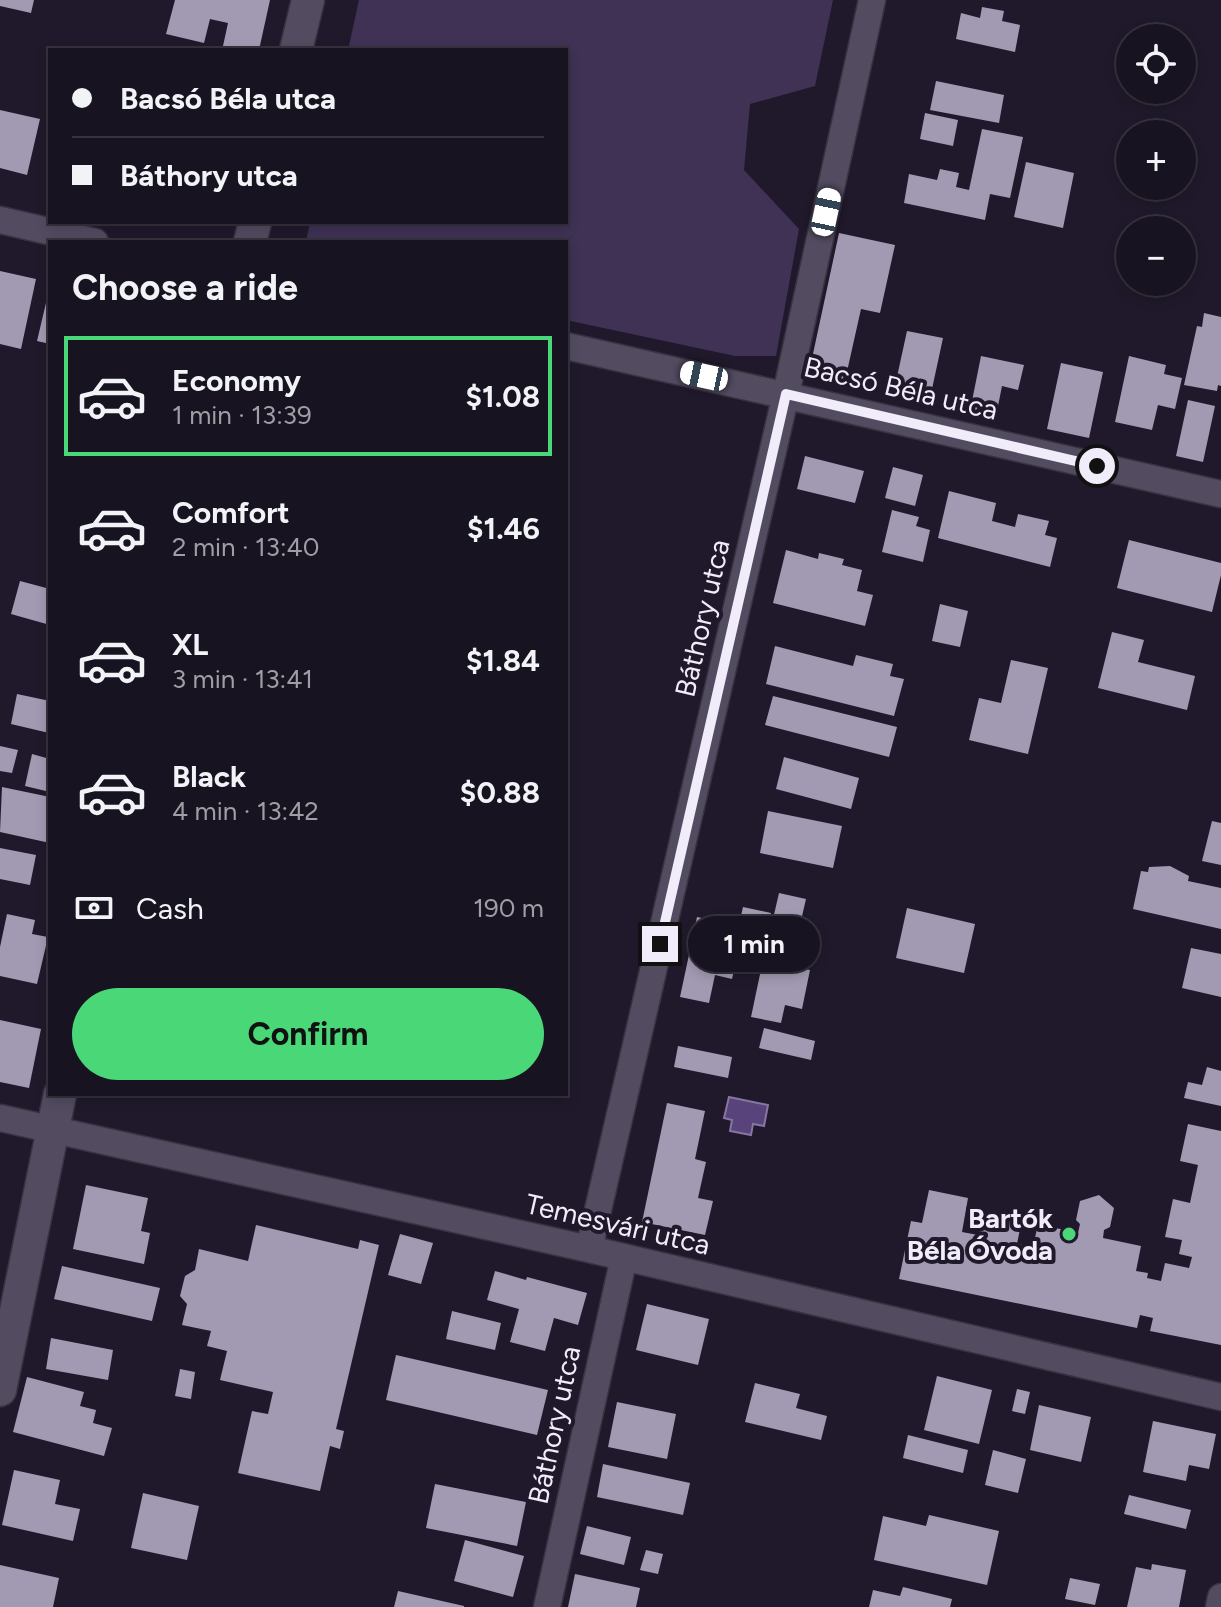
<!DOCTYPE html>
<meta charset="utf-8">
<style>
:root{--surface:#181320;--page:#211c29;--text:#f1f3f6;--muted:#9f9ea5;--line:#36323e;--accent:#49d778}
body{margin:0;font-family:Figtree,sans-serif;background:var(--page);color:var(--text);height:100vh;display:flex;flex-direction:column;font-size:30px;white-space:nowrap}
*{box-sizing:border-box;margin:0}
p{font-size:26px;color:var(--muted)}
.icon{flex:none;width:44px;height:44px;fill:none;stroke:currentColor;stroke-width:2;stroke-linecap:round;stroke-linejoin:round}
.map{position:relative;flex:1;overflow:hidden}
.drawer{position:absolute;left:48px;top:240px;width:520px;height:856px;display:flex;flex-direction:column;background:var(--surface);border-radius:0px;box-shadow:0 4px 12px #0003,0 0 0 2px var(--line)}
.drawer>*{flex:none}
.hud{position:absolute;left:48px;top:48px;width:520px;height:176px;border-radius:0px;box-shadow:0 4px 12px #0003,0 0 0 2px var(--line);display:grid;align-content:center;height:176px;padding:0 24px;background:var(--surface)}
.controls{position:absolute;left:1116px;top:24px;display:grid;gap:16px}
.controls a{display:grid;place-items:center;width:80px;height:80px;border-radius:50%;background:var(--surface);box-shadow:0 4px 12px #0003,0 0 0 2px var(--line);font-size:40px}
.end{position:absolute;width:36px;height:36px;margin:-18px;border:10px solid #f0ecf9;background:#111;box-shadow:0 0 0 4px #111}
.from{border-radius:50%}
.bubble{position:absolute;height:56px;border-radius:28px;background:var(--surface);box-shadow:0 4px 12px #0003,0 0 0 2px var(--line);font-size:26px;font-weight:700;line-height:56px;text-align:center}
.car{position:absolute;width:24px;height:48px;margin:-24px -12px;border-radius:10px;box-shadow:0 0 6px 2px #0007;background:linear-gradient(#fff 24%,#345 0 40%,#fff 0 76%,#345 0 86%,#fff 0)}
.hud b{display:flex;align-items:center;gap:28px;height:76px;font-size:30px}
.hud b+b{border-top:2px solid var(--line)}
.hud i{width:20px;height:20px;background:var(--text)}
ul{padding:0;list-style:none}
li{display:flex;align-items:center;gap:24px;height:120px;margin:0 16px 12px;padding:0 8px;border:4px solid transparent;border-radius:0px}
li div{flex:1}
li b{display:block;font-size:30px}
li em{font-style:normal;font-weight:700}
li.current{border-color:var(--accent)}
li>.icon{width:72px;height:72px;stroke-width:1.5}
h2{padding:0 24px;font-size:36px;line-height:96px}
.pay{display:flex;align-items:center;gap:20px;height:88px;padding:0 24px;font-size:30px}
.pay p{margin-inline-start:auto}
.cta{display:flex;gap:16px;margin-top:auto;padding:16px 24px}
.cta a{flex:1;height:92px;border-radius:48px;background:var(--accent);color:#111;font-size:32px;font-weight:700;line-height:92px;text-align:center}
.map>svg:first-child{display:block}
</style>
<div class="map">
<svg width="1221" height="1607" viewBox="0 0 1221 1607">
<rect width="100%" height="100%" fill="#20192b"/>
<path fill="#3f3255" d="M359 0H833L815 86 750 104 744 170 799 229 776 356H735L566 320V242H306L310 222H566V50H348Z"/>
<path fill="#59437b" stroke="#8676a1" stroke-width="2" d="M729 1097 768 1105 764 1126 753 1124 751 1135 730 1131 732 1120 724 1118Z"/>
<path fill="#a29ab2" d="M0 0H34L31 13 0 6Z
M175 0H270L259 50H242L223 46 228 23 210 19 204 43 166 34Z
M982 7 1004 11 1002 21 1020 25 1015 52 956 39 961 13 980 18Z
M936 81 1004 95 999 123 930 110Z
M0 110 40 119 27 175 0 168Z
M925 113 958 120 953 146 920 139Z
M982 129 1023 137 1010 198 990 194 985 220 904 203 909 174 937 180 940 169 959 173 956 187 969 190Z
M1026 162 1074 173 1063 228 1014 217Z
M839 233 895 245 880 313 861 309 844 385 808 377Z
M0 271 36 279 21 349 0 344Z
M49 290 50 291V344L37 341Z
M1204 313 1221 317V386L1218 385 1217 391 1184 385 1197 326 1202 327Z
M907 331 943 338 929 403 893 395Z
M981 356 1024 365 1018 390 1002 386 996 416 970 411Z
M1129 356 1166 365 1164 374 1182 378 1175 409 1158 405 1152 430 1115 422Z
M1061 363 1103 372 1089 438 1047 429Z
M1188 400 1215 406 1203 462 1176 456Z
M805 456 864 471 855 503 797 489Z
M893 467 923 475 915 506 885 498Z
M949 491 996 503 992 521 1015 527 1018 514 1049 521 1045 535 1057 538 1050 567 938 538Z
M892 510 919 517 916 526 930 530 923 562 882 552Z
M1129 540 1221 563V575L1212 612 1117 588Z
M786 550 818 559 819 553 844 559 842 565 862 570 857 591 873 595 865 626 773 603Z
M20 581 50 589V625L11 614Z
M940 604 968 611 960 647 932 641Z
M1112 632 1144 640 1138 662 1195 676 1187 710 1098 688Z
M775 646 853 666 856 655 893 664 890 676 904 679 894 716 766 684Z
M1011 660 1048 668 1028 754 969 740 979 698 1001 703Z
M17 694 50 701 49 733 11 724Z
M773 696 897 727 889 757 765 725Z
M0 746 18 750 12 773 0 771Z
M32 754 50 759V792L25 786Z
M784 757 859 778 851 809 776 789Z
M2 787 50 797V843L0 832Z
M768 811 842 826 833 868 760 853Z
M1212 821 1221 823V865L1202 861Z
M0 848 36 855 30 885 0 879Z
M1170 866 1189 876 1188 881 1221 888V929L1133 909 1141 871 1148 872 1149 867Z
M779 893 806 899 800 925 773 919Z
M743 907 771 913 761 957 733 951Z
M907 908 975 924 964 973 896 958Z
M7 914 35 920 32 934 48 937 37 984 0 976V947Z
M697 917 726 923 719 953 737 957 732 979 715 975 709 1003 680 997Z
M1191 948 1221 954V997L1182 988Z
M763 960 810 970 802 1009 785 1005 781 1023 751 1017Z
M0 1020 41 1029 29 1088 0 1082Z
M764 1028 815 1041 811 1060 759 1048Z
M678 1046 732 1057 728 1078 674 1067Z
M1207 1067 1221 1071V1106L1184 1098 1188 1082 1202 1085Z
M667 1103 705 1111 695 1159 706 1162 698 1198 713 1201 705 1235 642 1222Z
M1188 1124 1221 1131V1345L1150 1331 1153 1318 1140 1315 1137 1328 899 1279 911 1221 922 1223 929 1190 968 1198 962 1232 978 1235 983 1211 1022 1219 1017 1244 1033 1247 1038 1224 1078 1233 1080 1224 1076 1220 1080 1201 1099 1195 1114 1208 1110 1227 1104 1230 1103 1238 1141 1246 1136 1271 1148 1273 1147 1278 1161 1281 1165 1263 1189 1268 1192 1257 1179 1254 1182 1240 1165 1237 1173 1199 1190 1203 1198 1165 1180 1161Z
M86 1185 148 1198 141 1231 150 1233 144 1264 73 1249Z
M256 1225 358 1249 360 1240 379 1245 336 1429 344 1431 340 1449 330 1446 320 1491 238 1473 252 1411 268 1414 273 1392 220 1380 227 1351 207 1346 211 1331 182 1325 187 1304 180 1296 185 1276 195 1270 199 1249 248 1261Z
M400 1234 433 1243 421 1284 388 1275Z
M62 1266 160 1288 152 1321 54 1299Z
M495 1271 526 1280 527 1277 587 1293 578 1325 554 1318 545 1351 510 1342 519 1309 487 1300Z
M647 1304 709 1319 698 1365 636 1350Z
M452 1311 501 1323 495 1350 446 1339Z
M51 1338 113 1350 108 1380 46 1369Z
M396 1355 548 1390 537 1435 386 1400Z
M180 1369 195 1372 191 1399 175 1396Z
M937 1376 992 1390 979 1444 924 1430Z
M27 1377 84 1392 80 1406 96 1410 93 1423 112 1428 104 1456 13 1432Z
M755 1383 800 1394 796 1408 827 1416 821 1440 745 1422Z
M1017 1389 1030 1392 1025 1414 1012 1411Z
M617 1402 676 1414 667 1459 608 1447Z
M1039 1405 1091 1417 1081 1462 1030 1450Z
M1153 1421 1216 1434 1209 1469 1189 1465 1186 1481 1143 1472Z
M908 1435 968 1450 963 1473 903 1458Z
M993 1450 1026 1459 1018 1493 985 1485Z
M603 1464 690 1483 683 1515 597 1497Z
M14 1470 60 1480 55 1504 80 1509 73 1541 2 1525Z
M435 1484 526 1502 517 1546 426 1528Z
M143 1493 199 1506 187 1560 131 1548Z
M1129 1495 1191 1510 1186 1529 1124 1514Z
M929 1515 999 1531 987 1585 874 1560 883 1516 926 1526Z
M587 1526 631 1537 624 1565 580 1554Z
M465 1540 524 1556 513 1597 454 1581Z
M646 1550 663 1554 658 1574 640 1570Z
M1152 1564 1186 1570 1179 1607H1127L1136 1567 1151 1570Z
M0 1565 59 1578 53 1607H0Z
M575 1574 640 1588 636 1607H568Z
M1070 1578 1100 1584 1095 1605 1065 1599Z
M903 1587 952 1599 950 1607H869L873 1590 900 1596Z
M398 1591 464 1606V1607H394Z"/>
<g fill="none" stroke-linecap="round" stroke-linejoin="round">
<defs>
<path id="minor" d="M0 220 95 242
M566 346 1221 494
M0 1118 589 1249 1221 1397
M589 1249 786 394 872 0
M547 1607 624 1257
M1219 1607 1221 1597"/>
<path id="tertiary" d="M296 50 308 0
M250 242 255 222
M0 1390 60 1094"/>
</defs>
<use href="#minor" stroke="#383241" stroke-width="29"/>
<use href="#tertiary" stroke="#383241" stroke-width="35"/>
<use href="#minor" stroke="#534c61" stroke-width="26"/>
<use href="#tertiary" stroke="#534c61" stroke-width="32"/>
</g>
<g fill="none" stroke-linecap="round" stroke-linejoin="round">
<path stroke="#f0ecf9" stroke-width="10" d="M660 944 786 394 1097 466"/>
</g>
<circle fill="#49d778" stroke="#20192b" stroke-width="3" cx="1069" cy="1234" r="8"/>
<g text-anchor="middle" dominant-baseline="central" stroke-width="8" stroke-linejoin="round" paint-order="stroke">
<g font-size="28" fill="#f0ecf9" stroke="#20192b">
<text transform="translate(901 388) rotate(13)">Bacsó Béla utca</text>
<text transform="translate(702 618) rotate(-77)">Báthory utca</text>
<text transform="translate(618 1224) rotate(13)">Temesvári utca</text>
<text transform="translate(554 1425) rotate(-78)">Báthory utca</text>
</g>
<g font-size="28" font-weight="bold" fill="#f0ecf9" stroke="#20192b" text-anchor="end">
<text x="1053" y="1218">Bartók<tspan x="1053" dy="32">Béla Óvoda</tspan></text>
</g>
</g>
</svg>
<div class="controls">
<a><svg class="icon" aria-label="locate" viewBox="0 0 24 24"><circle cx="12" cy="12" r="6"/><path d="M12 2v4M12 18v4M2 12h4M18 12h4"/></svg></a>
<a>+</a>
<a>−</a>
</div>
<i class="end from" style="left:1097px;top:466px"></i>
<i class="end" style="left:660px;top:944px"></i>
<div class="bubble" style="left:688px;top:916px;width:132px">1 min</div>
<i class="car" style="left:826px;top:212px;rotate:12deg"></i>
<i class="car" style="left:704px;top:376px;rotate:282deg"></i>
<div class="hud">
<b><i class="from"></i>Bacsó Béla utca</b>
<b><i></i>Báthory utca</b>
</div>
<section class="drawer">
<h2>Choose a ride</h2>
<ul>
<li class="current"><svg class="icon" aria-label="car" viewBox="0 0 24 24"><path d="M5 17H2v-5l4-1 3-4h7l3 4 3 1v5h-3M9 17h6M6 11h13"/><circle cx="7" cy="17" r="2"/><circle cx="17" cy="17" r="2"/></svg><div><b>Economy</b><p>1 min · 13:39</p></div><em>$1.08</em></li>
<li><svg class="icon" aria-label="car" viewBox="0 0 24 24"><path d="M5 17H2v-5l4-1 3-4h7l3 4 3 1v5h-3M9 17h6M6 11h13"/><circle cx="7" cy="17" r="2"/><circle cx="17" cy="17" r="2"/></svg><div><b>Comfort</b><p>2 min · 13:40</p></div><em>$1.46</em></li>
<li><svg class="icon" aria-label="car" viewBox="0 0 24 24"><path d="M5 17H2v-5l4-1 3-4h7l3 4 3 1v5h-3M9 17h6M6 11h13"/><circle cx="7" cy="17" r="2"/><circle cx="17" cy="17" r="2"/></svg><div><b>XL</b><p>3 min · 13:41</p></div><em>$1.84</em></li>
<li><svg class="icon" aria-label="car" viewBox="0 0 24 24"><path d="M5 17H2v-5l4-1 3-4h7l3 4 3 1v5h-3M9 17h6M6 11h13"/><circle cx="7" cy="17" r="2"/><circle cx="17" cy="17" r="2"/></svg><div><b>Black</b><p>4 min · 13:42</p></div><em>$0.88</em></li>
</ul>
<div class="pay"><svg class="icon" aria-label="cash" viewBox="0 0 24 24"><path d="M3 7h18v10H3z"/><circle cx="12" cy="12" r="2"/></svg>Cash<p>190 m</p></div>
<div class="cta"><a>Confirm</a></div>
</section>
</div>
